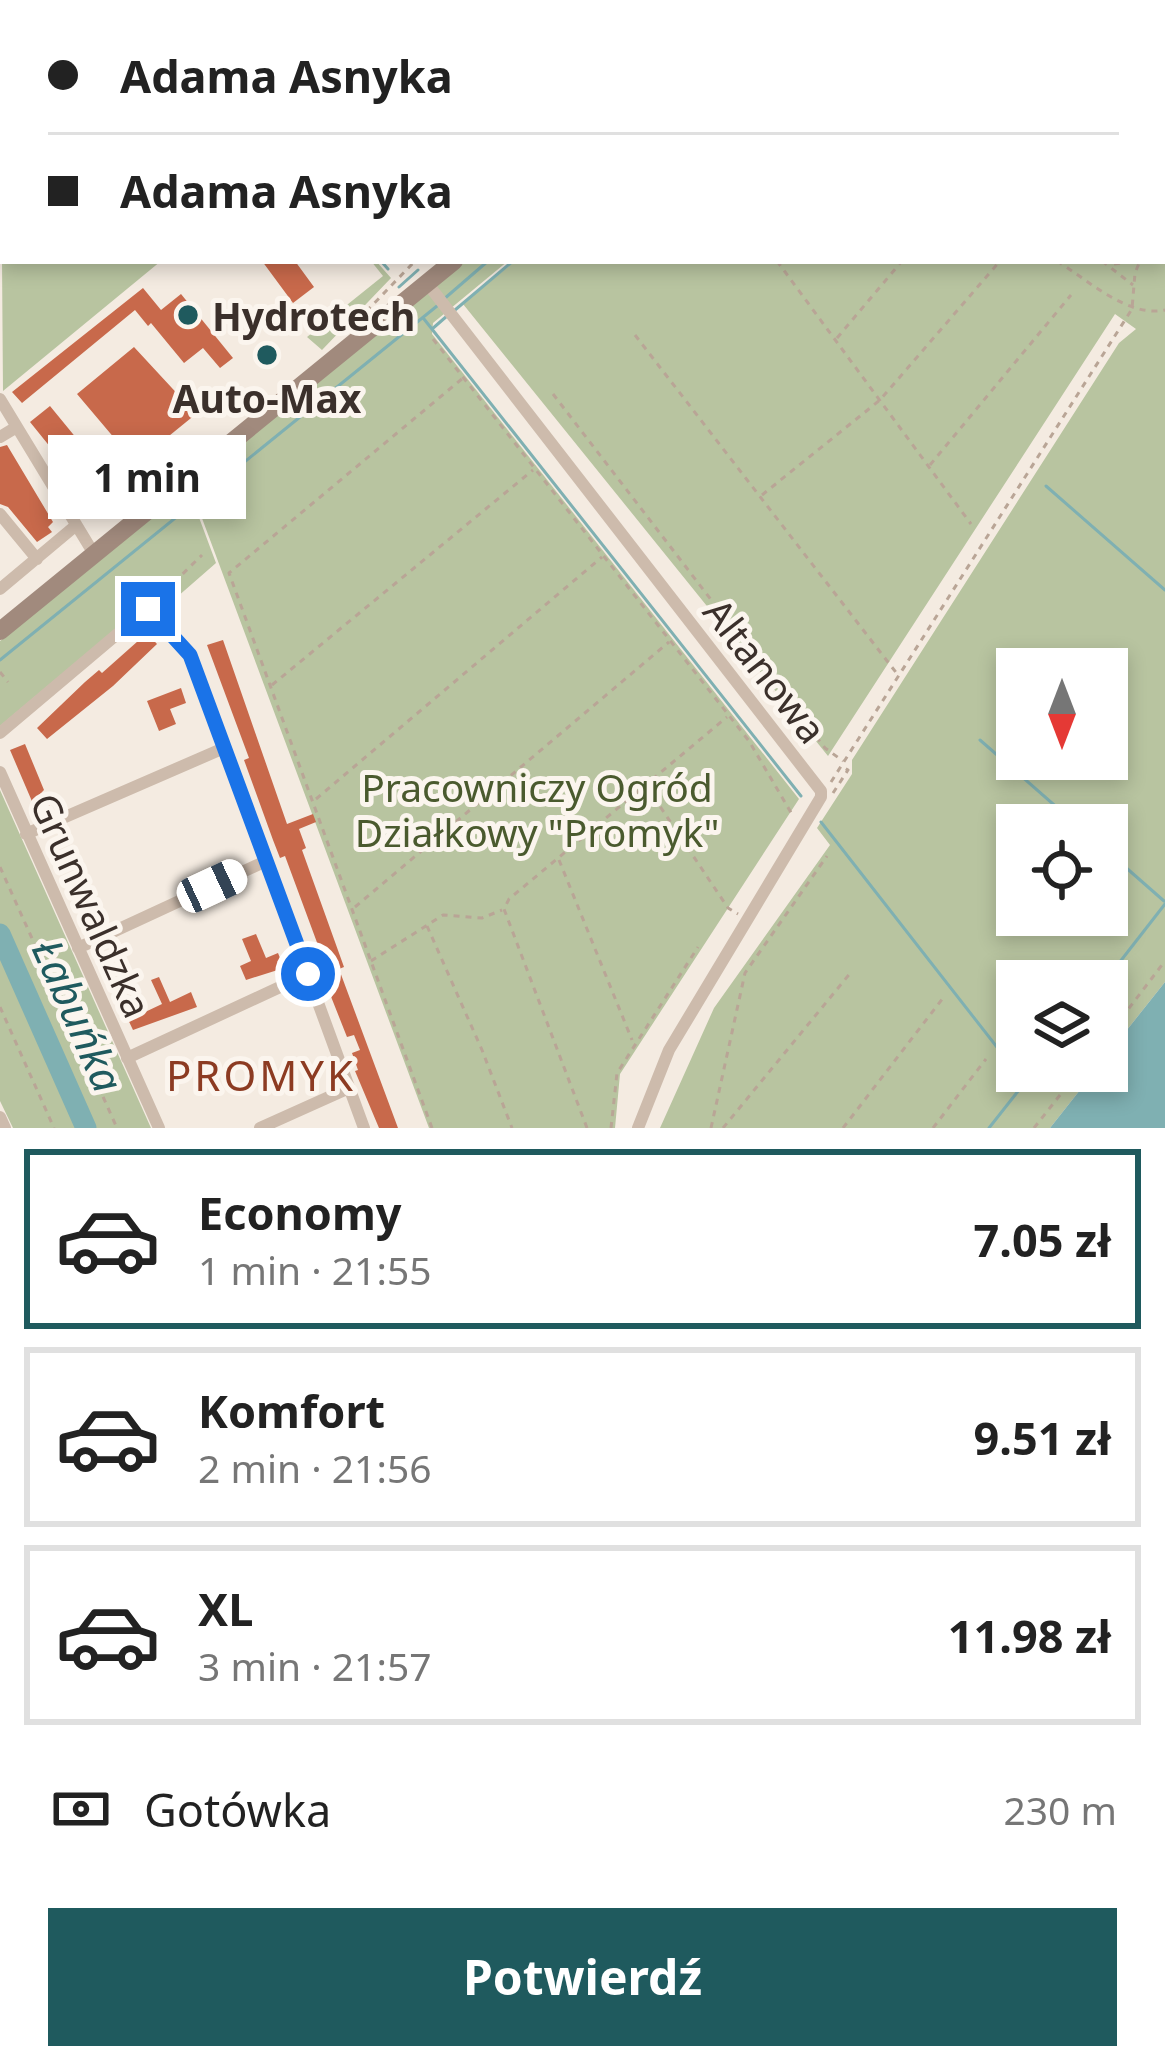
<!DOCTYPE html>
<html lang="pl">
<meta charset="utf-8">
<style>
:root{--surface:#fff;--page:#f2f2f2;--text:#222;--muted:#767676;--line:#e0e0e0;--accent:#1f5a5e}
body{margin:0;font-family:"Noto Sans",sans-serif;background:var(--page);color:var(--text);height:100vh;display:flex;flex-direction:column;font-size:45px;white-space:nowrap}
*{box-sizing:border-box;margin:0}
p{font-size:39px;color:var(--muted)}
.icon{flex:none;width:66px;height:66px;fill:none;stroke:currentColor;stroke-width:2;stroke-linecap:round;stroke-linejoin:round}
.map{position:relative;height:1128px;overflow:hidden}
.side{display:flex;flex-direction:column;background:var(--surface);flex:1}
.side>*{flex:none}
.hud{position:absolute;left:0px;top:0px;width:1167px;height:264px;box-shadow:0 6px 18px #0003;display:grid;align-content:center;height:264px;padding:0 48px;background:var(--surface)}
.needle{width:78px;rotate:180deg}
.buttons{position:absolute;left:996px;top:648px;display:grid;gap:24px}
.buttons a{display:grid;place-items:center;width:132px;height:132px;border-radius:0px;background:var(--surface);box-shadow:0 6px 18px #0003;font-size:60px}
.end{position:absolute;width:54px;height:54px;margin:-27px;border:15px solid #1a73e8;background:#fff;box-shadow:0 0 0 6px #fff}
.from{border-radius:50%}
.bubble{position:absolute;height:84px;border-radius:0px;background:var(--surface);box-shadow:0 6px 18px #0003;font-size:39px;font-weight:700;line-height:84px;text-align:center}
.car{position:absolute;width:36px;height:72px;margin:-36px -18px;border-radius:15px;box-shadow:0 0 9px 3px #0007;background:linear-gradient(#fff 24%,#345 0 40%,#fff 0 76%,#345 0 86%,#fff 0)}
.hud b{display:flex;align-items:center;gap:42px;height:114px;font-size:45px}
.hud b+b{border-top:3px solid var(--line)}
.hud i{width:30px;height:30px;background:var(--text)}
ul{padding:21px 0 0;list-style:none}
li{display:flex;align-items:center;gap:36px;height:180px;margin:0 24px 18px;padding:0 24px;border:6px solid var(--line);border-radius:0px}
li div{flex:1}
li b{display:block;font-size:45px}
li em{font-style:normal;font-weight:700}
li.active{border-color:var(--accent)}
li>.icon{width:108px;height:108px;stroke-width:1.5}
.pay{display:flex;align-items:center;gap:30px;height:132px;padding:0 48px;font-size:45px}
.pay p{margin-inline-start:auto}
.button{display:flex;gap:24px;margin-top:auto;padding:24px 48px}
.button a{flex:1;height:138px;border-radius:0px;background:var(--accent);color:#fff;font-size:48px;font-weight:700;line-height:138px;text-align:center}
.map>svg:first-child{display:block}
</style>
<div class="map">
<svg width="1165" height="1128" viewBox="0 0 1165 1128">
<rect width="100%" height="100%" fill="#f4ebe1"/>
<path fill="#b8c4a0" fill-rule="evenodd" d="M0 0 72 3H3V261H161L3 391Z
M1154 0H1165V982L1107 1055V981H1017V1071H1095L1050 1128H660L714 1008 830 845 817 828 852 774V760L1119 343 1136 329 1115 314 828 756 463 304 515 261H1164V3ZM1017 669H1107V759H1017ZM1017 825H1107V915H1017Z
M371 261H376L391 278 322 350 307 337 383 276Z
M465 261H508L433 323 432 334 799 799 620 1074 615 1128H429L190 486Z
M188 488 216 563 161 611 150 600 0 726V641Z
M0 790 151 1128H13L0 1101Z"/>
<path fill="#7fb0b2" d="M1165 982V1128H1050L1095 1071H1107V1055Z"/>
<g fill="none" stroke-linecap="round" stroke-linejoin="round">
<path stroke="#7fb0b2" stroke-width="3" d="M76 0 82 3
M870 0 873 3
M145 3 147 0
M384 3 386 0
M739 3 742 0
M792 3 796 0
M823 3 826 0
M381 261 388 269
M399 287 418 270
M444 299 488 261
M455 310 513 261
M424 319 801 796
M432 329 447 316
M1046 486 1165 590
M0 660 437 306
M980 740 1077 825
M821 822 1025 1083
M1107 851 1164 901
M1105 981 1165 904
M989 1128 1034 1071"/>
<path stroke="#7fb0b2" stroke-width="21" d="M0 934 86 1128"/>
</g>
<path fill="#c8694b" d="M262 261H295L314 287 293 303Z
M143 288 161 310 181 294 233 358 220 368 203 348 184 363 151 323 148 326 135 310 22 403 12 392Z
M134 347 196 414 148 453 145 449 132 459 77 394Z
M50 406 109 478 89 495 30 422Z
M7 445 53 522 48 527 52 532 37 542 8 507 0 504V447Z
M147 633 157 644 113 686 47 739 37 728 85 682 99 670 102 673Z
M223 640 287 824 313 814 316 822 299 829 306 848 302 850 344 967 339 969 398 1128H379L355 1071 358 1070 352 1053 360 1050 354 1035 347 1037 326 984 318 961 322 956 285 856 280 858 273 840 244 760 249 758 207 645Z
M181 688 186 703 170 709 176 724 159 731 147 701Z
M25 744 44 790 37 797 44 793 51 808 37 813 10 750Z
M256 934 266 958 278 953 284 968 246 980 240 966 251 961 242 939Z
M159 977 170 1002 191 992 197 1007 133 1030 123 1009 138 1002 143 1013 162 1004 151 980Z"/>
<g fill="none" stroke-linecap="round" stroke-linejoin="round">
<path stroke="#b9a596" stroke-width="3" stroke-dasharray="6 6" stroke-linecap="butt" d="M931 0 933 3
M727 3 731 0
M923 3 925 0
M1164 245 1165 244
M777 261 971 524
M1057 261C1088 280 1128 318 1165 310
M1102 261 1133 285
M1114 264 1135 261
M358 320 415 261
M635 335 898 675
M837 338 902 261
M433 339 749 741 793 816
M553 394 825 748 843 761
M930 465 1071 295
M762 495 880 400 1000 261
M157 599 202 555
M0 672 8 682
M272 685 533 470
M831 782 1132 309 1135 273 1140 261
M647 787 728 908 738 914
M833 793 848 770 843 767
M316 799 602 557
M559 860 632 1040
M0 867 117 1128
M355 907 669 642
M427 926 482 1050 512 1128
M371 961 443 915 482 918 502 910
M0 1007 54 1128
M1107 1037 1165 961
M432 1128 229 573 463 378
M587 1128 504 909 509 899 727 717
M611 1128 617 1073 698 947
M711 1128 745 973 827 856
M723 1128 852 971
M843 1128 943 998
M933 1128 986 1059
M1034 1128 1079 1071"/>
<path stroke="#cdbbac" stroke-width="12" d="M1079 3 1080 0
M427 283 821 791V797L669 1050 638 1128
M0 399 94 554
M0 437 15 428
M0 514 37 559
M0 589 74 527
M0 733 147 609 192 659 364 1128
M0 772 159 1128
M26 834 224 748
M78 948 266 861
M127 1058 308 974
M0 1117 5 1128
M260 1128 349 1088"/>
<path stroke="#a18a7d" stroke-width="18" d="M760 3 764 0
M0 631 454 261"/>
</g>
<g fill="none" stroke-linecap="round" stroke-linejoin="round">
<path stroke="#1a73e8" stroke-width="15" d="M148 609 190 655 308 974"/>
</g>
<g fill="#1f5a5e" stroke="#fbf5ee" stroke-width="4.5">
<circle cx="188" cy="315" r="12"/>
<circle cx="267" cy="355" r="12"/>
</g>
<g text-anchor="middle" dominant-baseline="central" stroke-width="10" stroke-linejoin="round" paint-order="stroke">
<g font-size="39" font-weight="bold" fill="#3b302b" stroke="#fbf5ee" text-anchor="start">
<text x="212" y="315">Hydrotech</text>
<text x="267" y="397" text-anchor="middle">Auto-Max</text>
</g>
<g font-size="39" fill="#3b302b" stroke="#fbf5ee">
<text transform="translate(766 670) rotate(52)">Altanowa</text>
<text transform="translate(92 905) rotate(66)">Grunwaldzka</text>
</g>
<g font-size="39" fill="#4a5a2e" stroke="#fbf5ee">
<text x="537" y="786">Pracowniczy Ogród<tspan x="537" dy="45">Działkowy "Promyk"</tspan></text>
</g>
<g font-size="42" font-style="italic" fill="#1f5a5e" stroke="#fbf5ee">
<text transform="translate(79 1015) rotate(66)">Łabuńka</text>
</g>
<g font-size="42" letter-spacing="3" fill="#8c3b22" stroke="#fbf5ee">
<text x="261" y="1074">PROMYK</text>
</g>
</g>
</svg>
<div class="buttons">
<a><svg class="needle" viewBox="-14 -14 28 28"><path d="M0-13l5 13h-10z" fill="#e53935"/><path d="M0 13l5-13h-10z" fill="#767676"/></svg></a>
<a><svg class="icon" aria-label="locate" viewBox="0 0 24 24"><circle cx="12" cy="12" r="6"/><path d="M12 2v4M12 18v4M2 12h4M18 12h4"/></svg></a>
<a><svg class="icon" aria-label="layers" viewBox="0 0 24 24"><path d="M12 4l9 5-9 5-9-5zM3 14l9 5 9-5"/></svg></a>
</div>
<i class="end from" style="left:308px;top:974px"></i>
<i class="end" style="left:148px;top:609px"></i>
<div class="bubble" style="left:48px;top:435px;width:198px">1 min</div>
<i class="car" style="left:212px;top:886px;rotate:65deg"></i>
<div class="hud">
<b><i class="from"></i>Adama Asnyka</b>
<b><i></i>Adama Asnyka</b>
</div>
</div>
<section class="side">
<ul>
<li class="active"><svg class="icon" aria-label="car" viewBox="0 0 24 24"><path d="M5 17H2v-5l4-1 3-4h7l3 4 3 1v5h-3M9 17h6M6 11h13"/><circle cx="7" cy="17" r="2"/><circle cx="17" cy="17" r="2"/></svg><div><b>Economy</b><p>1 min · 21:55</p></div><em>7.05 zł</em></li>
<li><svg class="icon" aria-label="car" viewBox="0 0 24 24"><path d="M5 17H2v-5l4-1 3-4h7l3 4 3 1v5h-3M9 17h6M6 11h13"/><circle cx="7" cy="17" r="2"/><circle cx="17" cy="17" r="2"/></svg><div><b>Komfort</b><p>2 min · 21:56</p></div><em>9.51 zł</em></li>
<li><svg class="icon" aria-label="car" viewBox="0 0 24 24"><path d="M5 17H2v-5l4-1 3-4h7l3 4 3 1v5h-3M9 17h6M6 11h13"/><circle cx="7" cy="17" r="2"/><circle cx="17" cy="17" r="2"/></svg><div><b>XL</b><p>3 min · 21:57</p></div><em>11.98 zł</em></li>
</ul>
<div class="pay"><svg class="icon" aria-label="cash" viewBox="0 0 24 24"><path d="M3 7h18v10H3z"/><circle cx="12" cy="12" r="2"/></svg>Gotówka<p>230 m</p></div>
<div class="button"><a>Potwierdź</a></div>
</section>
